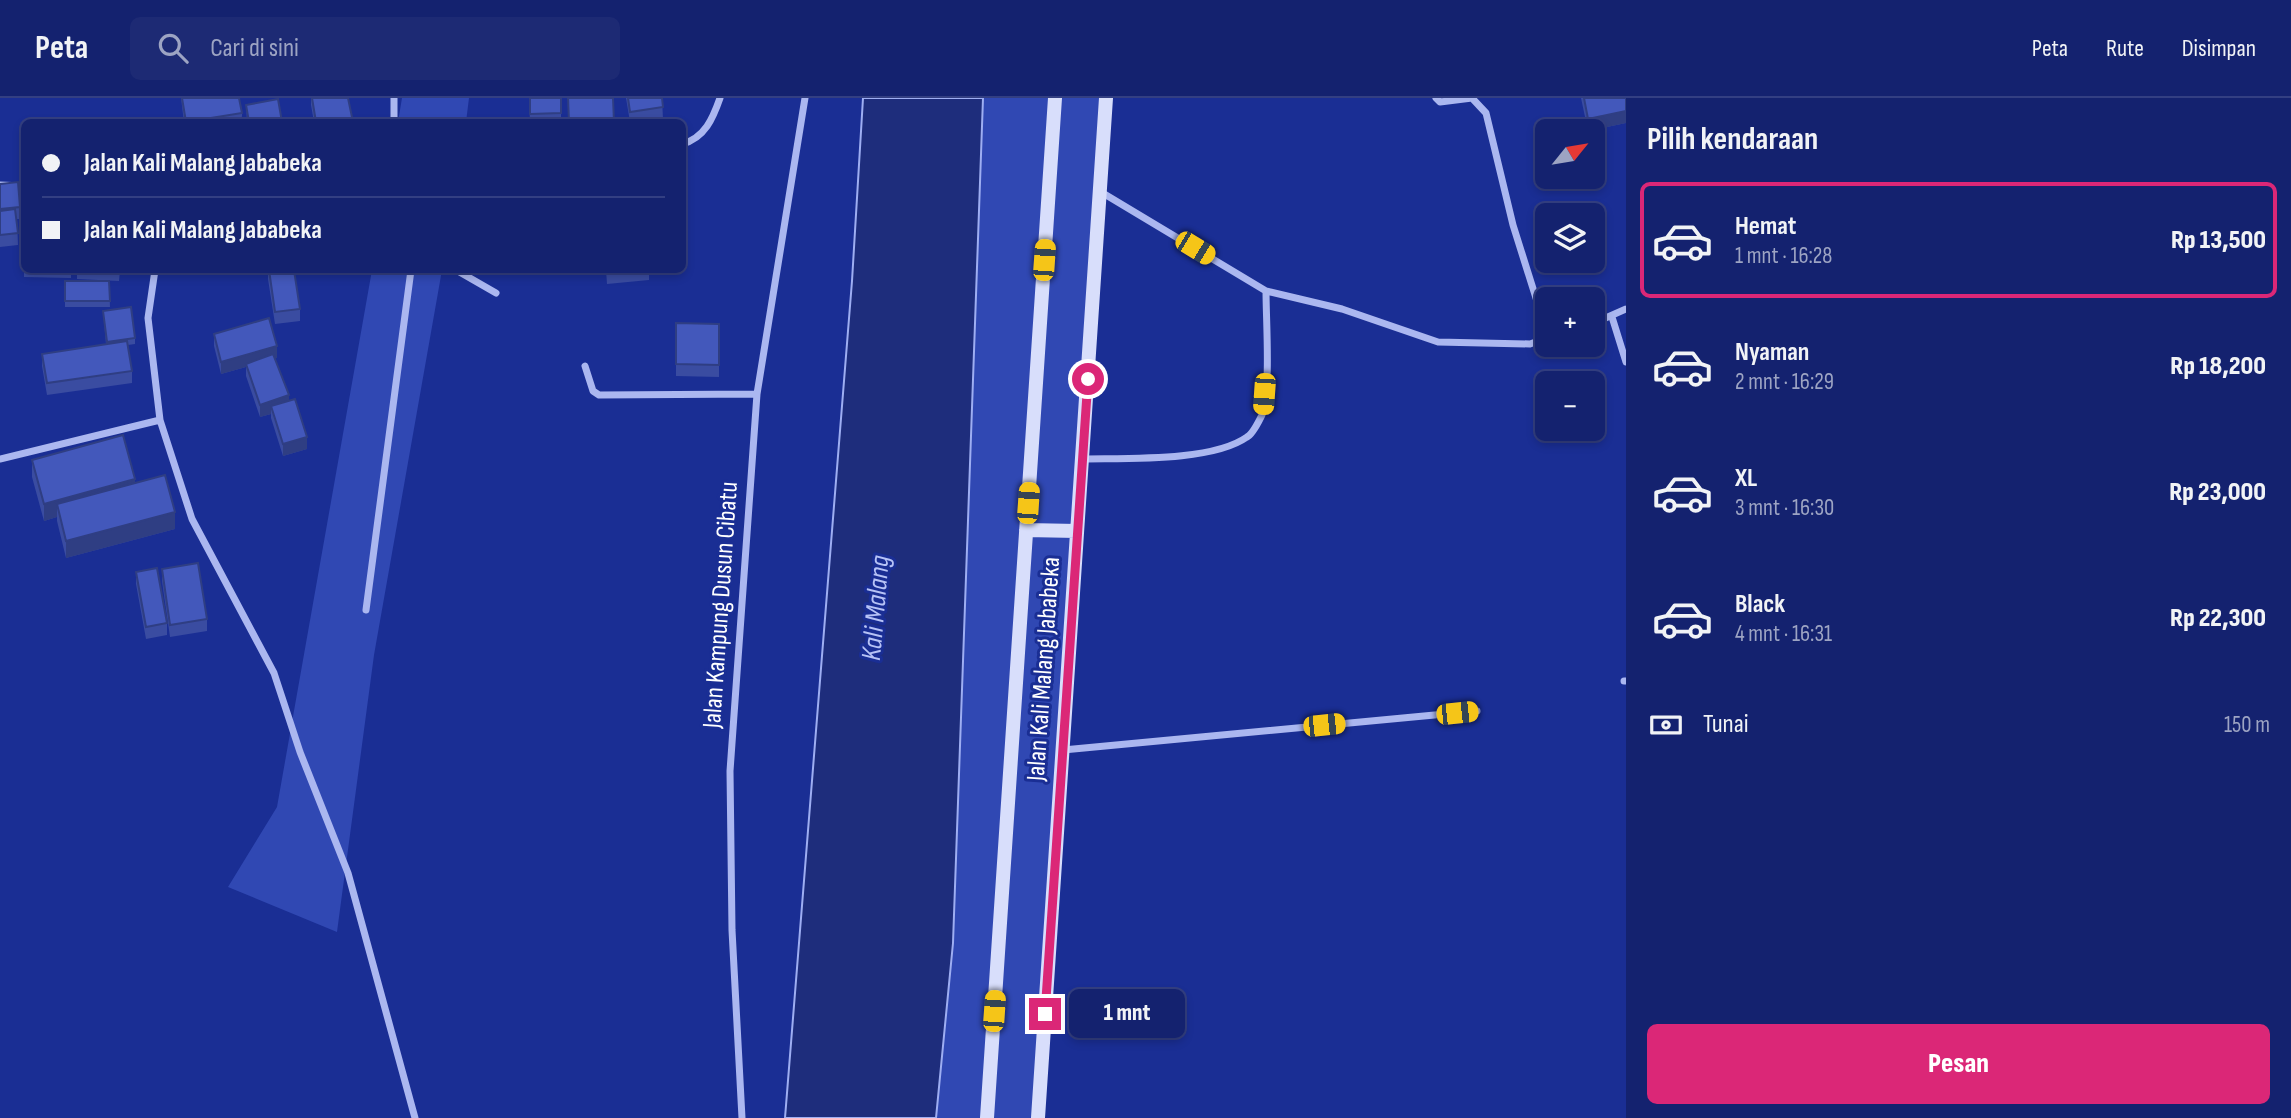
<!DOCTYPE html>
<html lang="id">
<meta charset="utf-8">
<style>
:root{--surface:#14226f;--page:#1d2a74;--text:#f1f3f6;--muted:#9da4c3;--line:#333f82;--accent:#db2777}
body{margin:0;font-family:"Sofia Sans Condensed",sans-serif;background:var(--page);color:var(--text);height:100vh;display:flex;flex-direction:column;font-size:26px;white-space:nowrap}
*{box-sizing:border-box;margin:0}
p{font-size:23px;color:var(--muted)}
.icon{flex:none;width:38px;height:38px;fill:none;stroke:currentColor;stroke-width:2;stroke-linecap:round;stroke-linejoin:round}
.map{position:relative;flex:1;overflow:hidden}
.side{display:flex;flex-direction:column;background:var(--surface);width:665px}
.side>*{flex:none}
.hud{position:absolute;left:21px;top:21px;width:665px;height:154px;border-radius:10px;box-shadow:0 4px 10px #0003,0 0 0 2px var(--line);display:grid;align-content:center;height:154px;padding:0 21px;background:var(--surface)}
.needle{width:46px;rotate:60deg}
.buttons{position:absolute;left:1535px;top:21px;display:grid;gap:14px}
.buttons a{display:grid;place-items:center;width:70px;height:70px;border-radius:10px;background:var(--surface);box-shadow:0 4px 10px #0003,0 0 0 2px var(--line);font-size:35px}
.end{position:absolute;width:32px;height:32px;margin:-16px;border:9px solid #db2777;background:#fff;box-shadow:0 0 0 4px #fff}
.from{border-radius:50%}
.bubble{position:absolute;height:49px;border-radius:10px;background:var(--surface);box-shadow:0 4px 10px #0003,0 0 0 2px var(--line);font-size:23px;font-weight:800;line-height:49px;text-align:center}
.car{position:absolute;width:21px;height:42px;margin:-21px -10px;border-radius:9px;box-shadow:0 0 5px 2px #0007;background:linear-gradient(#f5c518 24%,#345 0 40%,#f5c518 0 76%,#345 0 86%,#f5c518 0)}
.hud b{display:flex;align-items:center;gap:24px;height:66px;font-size:26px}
.hud b+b{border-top:2px solid var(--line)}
.hud i{width:18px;height:18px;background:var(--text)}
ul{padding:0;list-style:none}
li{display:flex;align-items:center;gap:21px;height:116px;margin:0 14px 10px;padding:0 7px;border:4px solid transparent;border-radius:10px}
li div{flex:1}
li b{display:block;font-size:26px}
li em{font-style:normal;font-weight:800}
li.active{border-color:var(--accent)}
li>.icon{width:63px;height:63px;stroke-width:1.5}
h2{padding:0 21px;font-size:32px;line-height:84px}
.pay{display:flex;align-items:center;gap:18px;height:77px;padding:0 21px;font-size:26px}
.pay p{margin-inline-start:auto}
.primary-button{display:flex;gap:14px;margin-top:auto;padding:14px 21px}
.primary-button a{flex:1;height:80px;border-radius:10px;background:var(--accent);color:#fff;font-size:28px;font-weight:800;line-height:80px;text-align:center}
header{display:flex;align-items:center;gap:42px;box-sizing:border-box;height:98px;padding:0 35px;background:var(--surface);border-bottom:2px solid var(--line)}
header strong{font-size:33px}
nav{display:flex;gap:38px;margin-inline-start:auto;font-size:24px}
.search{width:490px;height:63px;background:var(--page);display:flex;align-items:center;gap:18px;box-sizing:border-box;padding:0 24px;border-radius:10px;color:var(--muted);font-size:26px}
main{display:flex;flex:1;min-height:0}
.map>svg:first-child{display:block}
</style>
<header>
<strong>Peta</strong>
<div class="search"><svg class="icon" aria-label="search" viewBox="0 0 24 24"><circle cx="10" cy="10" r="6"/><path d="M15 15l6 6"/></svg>Cari di sini</div>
<nav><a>Peta</a><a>Rute</a><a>Disimpan</a></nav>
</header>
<main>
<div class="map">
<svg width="1626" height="1020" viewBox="0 0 1626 1020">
<rect width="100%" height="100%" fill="#1a2e94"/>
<path fill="#3048b3" d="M402 0H469L466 24H398Z
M983 0H1106L1038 1020H936L953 845Z
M372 172H442L374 557 337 834 228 789 277 709Z"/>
<path fill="#1e2d7c" stroke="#9eaef2" stroke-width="2" d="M863 0H983L953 845 936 1020H785L852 183Z"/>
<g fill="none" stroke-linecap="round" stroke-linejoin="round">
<path stroke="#abb7f0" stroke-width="7" d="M394 0V24
M1436 0 1440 4 1472 0 1486 15 1513 127 1547 235
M682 46C705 40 713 20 720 0
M0 87 24 88
M1101 94 1266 193 1342 211 1438 244 1530 246 1547 240
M155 172 148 220 160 322 192 421 274 575 300 654 348 775 415 1020
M456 172 496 195
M1612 219 1626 264
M1592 226 1626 211
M585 268 593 293 599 297 757 296
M0 361 160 322
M1083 361C1125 360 1212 364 1247 339 1253 336 1259 323 1262 317 1271 290 1266 223 1266 193
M366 512 411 172
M1624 583H1626
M1063 652 1477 613
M742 1020 732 832 730 673 757 296 805 0"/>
<path stroke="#d8defb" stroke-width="14" d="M1026 432 1077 433
M987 1020 1055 0
M1038 1020 1106 0"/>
</g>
<path fill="#3a4ca1" d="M181 0H239L242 15V24H184Z
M311 0H348L353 24H314L311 7Z
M529 0H561V24H530Z
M626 0H662L663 21 630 24Z
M1581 0H1626V25L1588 33Z
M246 7 282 24H247Z
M0 86 20 109V121H17L18 147 0 149Z
M24 101V172H71V180L24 179Z
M77 172H120L119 183 77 181Z
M268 172 300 211V223L275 226 268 181Z
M606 172H649V182L607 186Z
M65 183H109L110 209H65Z
M103 213 135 240V246L128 247 132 273V285L47 297 42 268V256L106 246Z
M676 225 719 226V279L676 278Z
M214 236 277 260H275L289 303 307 351 283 358 271 320V316L260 319 246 278V269L221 276 214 248Z
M32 362 135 385 175 431 66 460 57 423V419L44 423 32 379Z
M162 471 207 521V533L170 539 162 483Z
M136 474 167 525V537L146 541 136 486Z"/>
<path fill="#2f3e83" d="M1626 13V25L1588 33V21Z
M277 248V260L246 269V266V269L221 276V264Z
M289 297V309L271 308V316L260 319V307Z
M307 339V351L283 358V346Z
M135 381V399L57 406V419L44 423V406Z
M175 414V431L66 460V443Z"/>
<path fill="#4358bb" stroke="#2f3e83" stroke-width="2" d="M182 0H239L242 15 186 24Z
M312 0H348L353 24H316Z
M530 0H561V15L530 16Z
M568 0H613L614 24H569Z
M628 0H662L663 9 630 14Z
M1584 0H1626V13L1588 21Z
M278 1 282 24H249L246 7Z
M241 20V24H214Z
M18 84 20 109 0 111V86Z
M15 111 18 135 0 137V113Z
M269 172H294L300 211 275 214Z
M607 172H631L607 174Z
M65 183H109L110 203H65Z
M131 209 135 240 107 244 103 213Z
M269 220 277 248 221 264 214 236Z
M676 225 719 226V267L676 266Z
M127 243 132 273 47 285 42 256Z
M273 256 289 297 260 307 246 266Z
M295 301 307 339 283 346 271 308Z
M123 337 135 381 44 406 32 362Z
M165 377 175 414 66 443 57 406Z
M198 465 207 521 170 527 162 471Z
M157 470 167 525 146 529 136 474Z"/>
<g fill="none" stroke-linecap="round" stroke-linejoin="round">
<path stroke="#db2777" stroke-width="9" d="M1045 916 1088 281"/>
</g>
<g text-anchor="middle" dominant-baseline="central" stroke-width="6" stroke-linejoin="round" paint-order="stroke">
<g font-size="26" fill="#fff" stroke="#1a2e94">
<text transform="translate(721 507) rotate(-86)">Jalan Kampung Dusun Cibatu</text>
<text transform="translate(1044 571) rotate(-86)">Jalan Kali Malang Jababeka</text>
</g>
<g font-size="28" font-style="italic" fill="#b7c3f6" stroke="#1a2e94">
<text transform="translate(876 510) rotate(-85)">Kali Malang</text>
</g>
</g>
</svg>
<div class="buttons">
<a><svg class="needle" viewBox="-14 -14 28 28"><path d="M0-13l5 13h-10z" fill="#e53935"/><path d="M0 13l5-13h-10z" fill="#9da4c3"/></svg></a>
<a><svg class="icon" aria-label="layers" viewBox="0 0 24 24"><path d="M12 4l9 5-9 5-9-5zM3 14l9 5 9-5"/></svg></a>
<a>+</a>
<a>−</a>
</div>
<i class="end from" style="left:1088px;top:281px"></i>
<i class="end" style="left:1045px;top:916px"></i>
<div class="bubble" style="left:1069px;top:891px;width:116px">1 mnt</div>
<i class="car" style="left:1195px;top:150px;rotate:121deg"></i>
<i class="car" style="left:1044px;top:162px;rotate:4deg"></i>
<i class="car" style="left:1264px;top:296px;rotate:184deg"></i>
<i class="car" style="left:1028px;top:405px;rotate:4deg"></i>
<i class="car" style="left:1457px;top:615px;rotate:84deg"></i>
<i class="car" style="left:1324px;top:627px;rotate:84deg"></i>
<i class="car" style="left:994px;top:913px;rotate:4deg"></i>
<div class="hud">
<b><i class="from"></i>Jalan Kali Malang Jababeka</b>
<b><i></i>Jalan Kali Malang Jababeka</b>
</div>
</div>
<section class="side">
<h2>Pilih kendaraan</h2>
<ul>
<li class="active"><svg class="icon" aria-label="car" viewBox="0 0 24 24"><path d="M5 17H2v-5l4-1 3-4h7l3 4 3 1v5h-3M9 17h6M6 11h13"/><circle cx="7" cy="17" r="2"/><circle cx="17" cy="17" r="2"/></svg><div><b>Hemat</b><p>1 mnt · 16:28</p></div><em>Rp 13,500</em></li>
<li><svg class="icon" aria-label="car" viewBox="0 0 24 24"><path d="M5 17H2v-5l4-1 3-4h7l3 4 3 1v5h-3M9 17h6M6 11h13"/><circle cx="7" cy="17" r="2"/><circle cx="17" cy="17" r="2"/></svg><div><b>Nyaman</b><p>2 mnt · 16:29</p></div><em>Rp 18,200</em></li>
<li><svg class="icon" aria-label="car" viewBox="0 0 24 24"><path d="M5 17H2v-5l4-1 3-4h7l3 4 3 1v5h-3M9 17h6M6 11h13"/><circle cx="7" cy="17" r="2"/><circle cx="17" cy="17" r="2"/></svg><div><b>XL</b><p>3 mnt · 16:30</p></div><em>Rp 23,000</em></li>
<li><svg class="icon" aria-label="car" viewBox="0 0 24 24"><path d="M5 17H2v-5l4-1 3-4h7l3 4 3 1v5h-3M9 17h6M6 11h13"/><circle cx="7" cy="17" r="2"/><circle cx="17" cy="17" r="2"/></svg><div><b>Black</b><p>4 mnt · 16:31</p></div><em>Rp 22,300</em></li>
</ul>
<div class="pay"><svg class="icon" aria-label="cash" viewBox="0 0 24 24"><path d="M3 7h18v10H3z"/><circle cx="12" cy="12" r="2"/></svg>Tunai<p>150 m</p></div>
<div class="primary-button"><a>Pesan</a></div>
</section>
</main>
